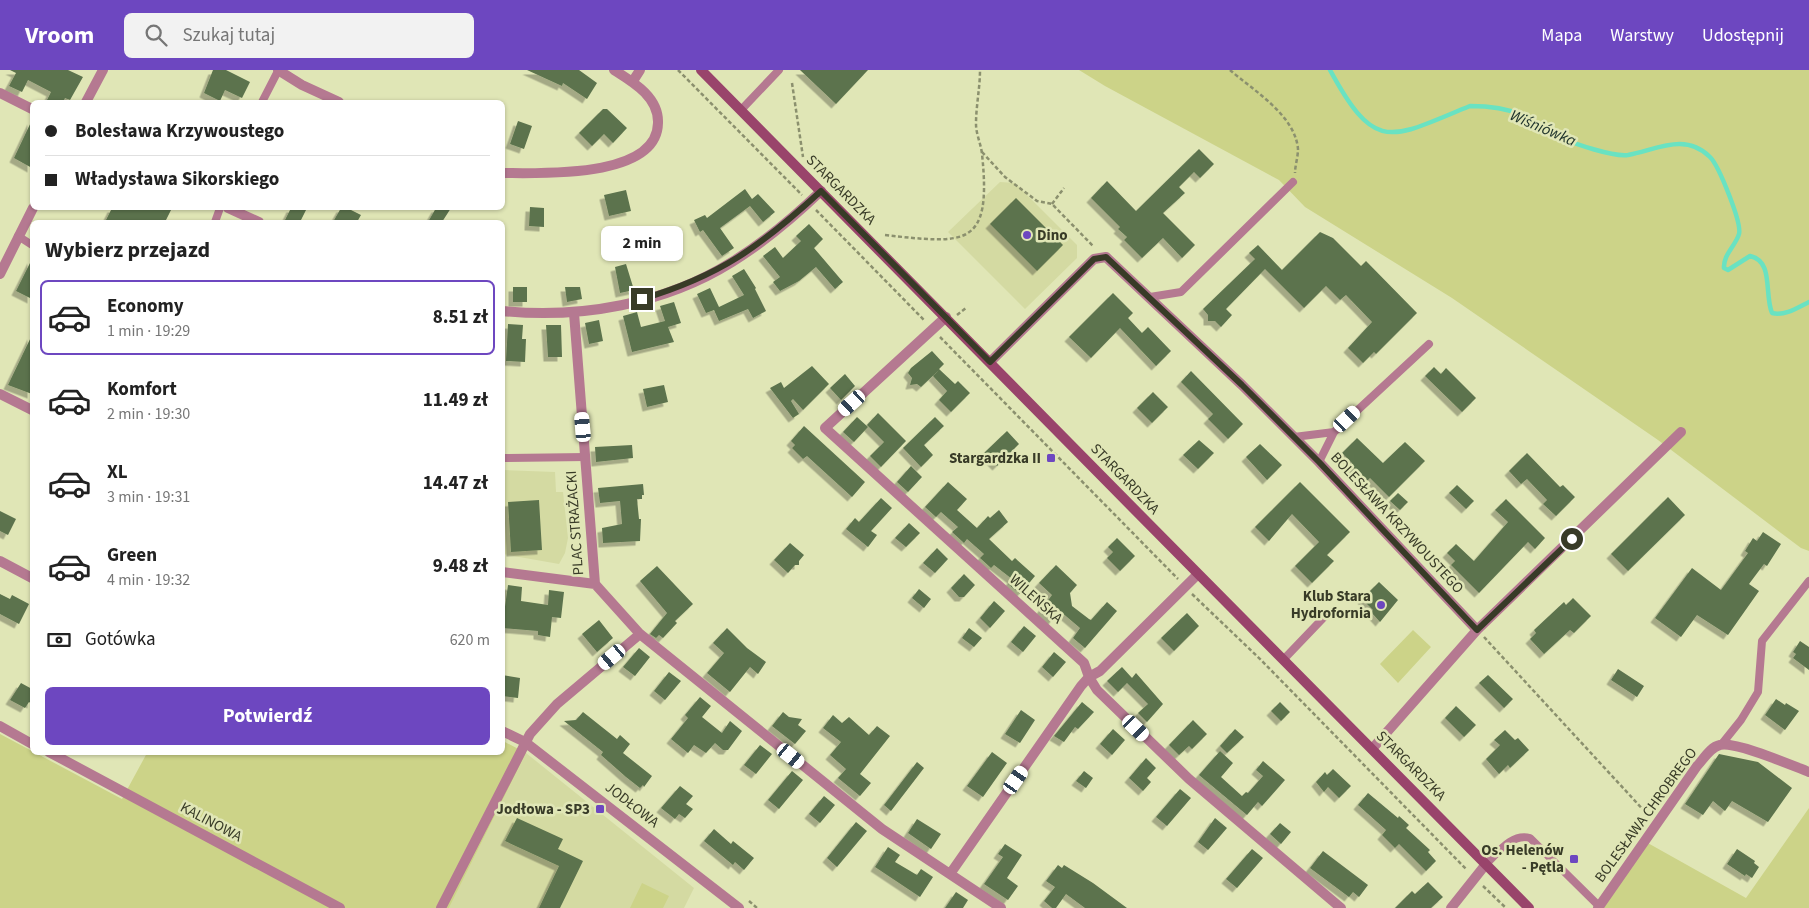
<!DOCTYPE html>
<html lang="pl">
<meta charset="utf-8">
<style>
:root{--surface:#fff;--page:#f2f2f2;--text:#222;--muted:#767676;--line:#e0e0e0;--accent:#6d47c0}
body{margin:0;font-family:"Source Sans 3",sans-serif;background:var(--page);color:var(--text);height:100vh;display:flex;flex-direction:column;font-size:19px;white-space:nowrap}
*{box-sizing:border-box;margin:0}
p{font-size:16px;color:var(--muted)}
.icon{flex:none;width:28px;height:28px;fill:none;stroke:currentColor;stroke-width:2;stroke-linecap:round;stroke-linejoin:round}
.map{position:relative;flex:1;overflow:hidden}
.drawer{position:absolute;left:30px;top:150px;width:475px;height:535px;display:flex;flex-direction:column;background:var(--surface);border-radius:8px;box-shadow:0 1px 4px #0004}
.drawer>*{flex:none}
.top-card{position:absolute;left:30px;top:30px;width:475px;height:110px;border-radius:8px;box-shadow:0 1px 4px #0004;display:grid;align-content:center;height:110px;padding:0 15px;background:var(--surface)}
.end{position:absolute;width:22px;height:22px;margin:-11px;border:6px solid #383b27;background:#fff;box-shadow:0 0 0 2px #fff}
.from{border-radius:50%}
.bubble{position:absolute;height:35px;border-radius:8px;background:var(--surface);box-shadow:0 1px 4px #0004;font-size:16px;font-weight:700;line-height:35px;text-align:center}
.car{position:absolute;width:15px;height:30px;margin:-15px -8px;border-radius:6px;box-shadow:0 0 4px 1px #0007;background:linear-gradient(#fff 24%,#345 0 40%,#fff 0 76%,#345 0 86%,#fff 0)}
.top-card b{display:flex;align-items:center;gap:18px;height:48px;font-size:19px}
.top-card b+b{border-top:1px solid var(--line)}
.top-card i{width:12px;height:12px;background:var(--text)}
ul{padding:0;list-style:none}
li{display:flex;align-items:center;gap:15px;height:75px;margin:0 10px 8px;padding:0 5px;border:2px solid transparent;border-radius:8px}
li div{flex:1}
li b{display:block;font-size:19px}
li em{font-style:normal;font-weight:700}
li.active{border-color:var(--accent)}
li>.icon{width:45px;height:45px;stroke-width:1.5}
h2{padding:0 15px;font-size:22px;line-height:60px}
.pay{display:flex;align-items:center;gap:12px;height:55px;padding:0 15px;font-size:19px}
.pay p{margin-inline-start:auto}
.primary-button{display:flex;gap:10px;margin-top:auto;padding:10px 15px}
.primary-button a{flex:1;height:58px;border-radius:8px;background:var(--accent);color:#fff;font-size:20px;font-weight:700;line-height:58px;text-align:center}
header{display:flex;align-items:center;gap:30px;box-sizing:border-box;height:70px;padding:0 25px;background:var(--accent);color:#fff}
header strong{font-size:24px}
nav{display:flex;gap:28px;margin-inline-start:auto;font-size:18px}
.search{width:350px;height:45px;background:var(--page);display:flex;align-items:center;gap:12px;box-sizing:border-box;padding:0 18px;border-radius:8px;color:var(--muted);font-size:19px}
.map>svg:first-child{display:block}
</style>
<header>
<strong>Vroom</strong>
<div class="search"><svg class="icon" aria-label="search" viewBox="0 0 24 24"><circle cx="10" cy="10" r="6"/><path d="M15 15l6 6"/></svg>Szukaj tutaj</div>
<nav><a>Mapa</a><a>Warstwy</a><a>Udostępnij</a></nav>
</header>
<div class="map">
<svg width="1809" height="838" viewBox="0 0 1809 838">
<defs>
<filter id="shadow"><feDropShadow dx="-4.5" dy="4.5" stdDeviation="0" flood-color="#0004"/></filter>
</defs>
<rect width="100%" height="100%" fill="#e0e6b6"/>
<path fill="#d4daa2" d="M1000 112 1015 113 1077 175V188L1025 239 948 162Z
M503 400 555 402 556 422H563L568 468 565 483 559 494 503 484Z
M526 683 694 818 684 838H449Z"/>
<path fill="#ccd388" d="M1079 0H1809V481L1801 478 1658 370 1452 228 1305 137 1279 110 1105 16Z
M1413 560 1431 577 1398 613 1380 594Z
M0 664 122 729 147 683 502 682 503 671 526 683 449 838H0Z
M1809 738V838H1598L1646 772 1746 828Z
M642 813 669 826 663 838H630Z"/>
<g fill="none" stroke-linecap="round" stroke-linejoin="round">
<path stroke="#69e2c2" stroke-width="4.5" d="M1330 0C1376 85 1391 68 1470 36 1487 36 1506 38 1522 45 1536 51 1548 62 1562 68 1575 74 1613 87 1628 85 1656 80 1685 62 1710 87 1719 96 1742 153 1739 164 1736 175 1723 185 1724 198L1728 200 1750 186C1774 191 1764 224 1772 243 1785 246 1797 238 1809 232"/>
</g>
<path fill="#5c734d" filter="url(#shadow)" d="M10 0H68L83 7 70 30 65 28 63 32H46L51 22 28 10 22 22 9 16 16 3Z
M213 0H226L250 12 242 28 225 20 220 31 204 23Z
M527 0H579L597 13 587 29 563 13 562 16Z
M800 0H868L836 34Z
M603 39H607L627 58 613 73 604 64 592 76 579 63Z
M32 50V98L14 88Z
M518 51 532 56 524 79 510 74Z
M1199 79 1214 94 1200 108 1194 102 1179 117 1185 123 1163 143 1195 175 1182 188 1163 168 1142 188 1124 170 1127 167 1118 159 1120 157 1091 128 1107 111 1136 141Z
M745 119 752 129 758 124 775 142 763 152 750 136 720 158 734 178 722 186 703 160 700 162 694 150 705 145 707 148Z
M626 120 631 141 609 146 604 125Z
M1016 128 1063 175 1037 201 990 154Z
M530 137 544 138V157L529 156Z
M112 138H172L165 152H105Z
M291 138H307L300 152H284Z
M341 138H347L361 145 357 152H333Z
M436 138H451L442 152H428Z
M809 154 823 169 814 178 843 212 835 219 816 197 799 211 780 221 773 212 780 207 763 186 775 177 783 188 801 171 796 166Z
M1320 162 1333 168 1361 196 1366 191 1417 243 1376 284 1374 282 1363 293 1348 278 1372 252 1346 225 1340 230 1326 216 1304 238 1265 199 1226 239 1232 245 1221 257 1215 251H1208V245L1203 239 1255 189 1249 183 1258 175 1282 200Z
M32 189V229L16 221Z
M626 194 634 220 620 223 615 197Z
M744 199 756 218 755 219 766 241 753 248 748 239 719 251 714 240 706 243 697 224 710 218 719 237 744 225 732 206Z
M513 217H527V232H513Z
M565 217H580L582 229 567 232Z
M1113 223 1133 243 1128 248 1142 263 1148 257 1171 281 1156 296 1120 258 1091 288 1069 267Z
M674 232 681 253 668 257 674 272 632 282 623 246 637 242 641 257 665 251 660 236Z
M599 250 603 271 589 274 585 253Z
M508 254 523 255 522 269H526L525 292 506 291Z
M546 255H561L562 287H548Z
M32 265V324L8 315Z
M932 281 944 294 939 299 955 314 958 311 970 323 951 342 939 330 947 321 933 306 939 300 921 317 917 314 910 315 912 308 908 303 911 298Z
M812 296 829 314 803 340 793 329 791 331 799 344 793 348 770 318 781 312 784 318Z
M1434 297 1441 304 1446 298 1476 328 1462 342 1425 306Z
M1191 301 1243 354 1228 369 1208 349 1213 344 1181 312Z
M845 304 855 316 841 330 830 318Z
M664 315 668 332 647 337 643 319Z
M1153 322 1168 337 1152 353 1137 338Z
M878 343 906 371 881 397 870 386 884 372 867 355Z
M857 347 868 357 854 372 843 362Z
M935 347 944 356 924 375 933 385 921 397 903 378Z
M804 356 865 412 852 427 807 386 803 389 792 378 795 375 791 371Z
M1007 361 1019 374 997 396 984 383Z
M1357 368 1383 393 1405 372 1425 391 1389 427 1370 408 1367 411 1351 395 1352 393 1342 383Z
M1199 370 1214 383 1198 399 1183 385Z
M1260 374 1282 395 1267 410 1246 387Z
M632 375 633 388 596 392 595 377Z
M1527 383 1560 417 1563 415 1575 427 1556 446 1543 434 1547 430 1527 409 1521 414 1509 401Z
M911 396 922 407 908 422 897 412Z
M948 412 967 429 957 440 977 458 988 446 990 448 999 440 1008 452 989 469 1012 491 1015 488 1035 506 1020 524 1008 514 1012 509 994 495 991 498 980 488 984 484 967 469 964 473 952 462 958 457 941 442 936 447 925 437Z
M1300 412 1350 462 1327 485 1334 491 1312 513 1295 496 1319 472 1292 444 1269 471 1255 457Z
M643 414 644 425H642V429H637L639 449H641L640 471 603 473 602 458 622 454 620 431 600 433 598 418Z
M1457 415 1474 431 1466 439 1449 423Z
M1398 423 1408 432 1400 440 1390 431Z
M1668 427 1685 445 1628 501 1611 484Z
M881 428 892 438 871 461 877 465 868 477 846 459 855 448 859 452Z
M1506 429 1545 468 1535 479 1528 472 1479 523 1451 495 1455 491 1447 483 1456 474 1474 491 1508 452 1495 440Z
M539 430 542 480 511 482 508 432Z
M0 441 16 449 8 465 0 461Z
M909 453 920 463 906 477 895 468Z
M1763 462 1781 474 1767 496 1764 494 1749 514 1759 521 1728 565 1697 545 1681 567 1655 548 1692 498 1721 520 1748 483 1745 481 1753 468 1757 471Z
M1117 468 1135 486 1120 501 1107 488 1113 482 1108 477Z
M790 473 804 485 799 491V495H795L788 503 774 490Z
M937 478 948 489 935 503 923 493Z
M1056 495 1077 515 1070 523 1072 536 1089 549 1091 550 1107 532 1117 541 1085 578 1073 568 1080 558 1060 541 1052 551 1040 541 1052 525 1039 513Z
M657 496 693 534 675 551 677 553 663 568 659 565 656 568 650 564 667 543 640 511Z
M964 504 975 515 964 527H959L951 518Z
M1379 512 1398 530 1380 552 1371 542 1373 540 1362 529Z
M508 515 522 517 521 531 548 535 549 520 564 522 561 548 552 547 550 567 538 565V561L502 558Z
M919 519 931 529 924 538 912 528Z
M0 524 10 529 12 525 29 534 19 554 0 544Z
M1573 528 1591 546 1574 563 1570 560 1544 584 1530 569 1536 563 1534 560 1564 532 1566 535Z
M994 531 1005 541 990 558 980 548Z
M1187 543 1199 556 1174 581 1161 568Z
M599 550 613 568 597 582 582 564Z
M1024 556 1036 566 1023 582 1011 572Z
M727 558 747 578 766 592 758 604 750 597 730 622 707 603 724 583 713 573Z
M969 558 982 568 974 577 962 568Z
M1800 571 1809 577V600L1793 588 1796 584 1793 582Z
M639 578 650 587 635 606 623 597Z
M1054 582 1066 592 1053 607 1042 597Z
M1122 597 1132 608 1136 603 1163 634 1147 652 1138 643 1148 634 1127 613 1118 622 1107 611Z
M1618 599 1644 616 1637 627 1611 610Z
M669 602 681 611 665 630 654 621Z
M502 605 520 608 518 628 502 626Z
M1488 605 1513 629 1504 638 1479 613Z
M21 613 32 619V634L29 632 25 638 10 630Z
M700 627 711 636 702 647 722 663 730 651 742 661 728 680H723L715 673 706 683 694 675 688 683 671 669 688 648 685 645Z
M1776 629 1785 635 1786 633 1799 641 1785 660 1765 645Z
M1082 632 1094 642 1078 659 1075 657 1064 672 1054 666Z
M1280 632 1290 642 1281 651 1271 641Z
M1456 636 1476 655 1464 667 1445 648Z
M1021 640 1035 650 1020 673 1005 664Z
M583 642 617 669 620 665 630 674 623 683 652 706 644 717 643 715 640 718 626 707 601 685 603 682 564 651 576 650Z
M783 642 789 647 802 649 798 655 806 661 795 674 772 656Z
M833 645 842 653 849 647 869 665 877 656 890 666 860 704 871 713 860 726 838 708 846 699 830 685 841 672 823 658Z
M1193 650 1207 664 1192 679 1189 676 1179 685 1169 675Z
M1113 659 1125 670 1112 685 1100 674Z
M1235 659 1244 667 1227 683 1220 676Z
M1505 660 1515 670 1518 668 1529 680 1510 698 1508 695 1499 704 1486 689 1500 675 1494 670Z
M760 675 772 684 756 704 744 695Z
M1220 681 1233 693 1221 707 1242 726 1246 722 1248 723 1263 706 1256 700 1263 691 1285 710 1262 736 1258 732 1247 745 1199 705Z
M992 682 1007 693 983 727 967 716Z
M1719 684 1758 692 1792 718 1768 752 1732 731 1725 741 1713 731 1703 745 1685 734Z
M1146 688 1156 698 1147 708 1151 712 1143 721 1129 708Z
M917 692 924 698 891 741 884 735Z
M1333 699 1351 716 1339 728 1328 717 1324 722 1316 712 1325 702 1327 705Z
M792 701 803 710 779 739 768 730Z
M1084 701 1093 708 1086 718 1076 711Z
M680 716 693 726 686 734 693 739 685 748 679 744 675 749 661 738Z
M1180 719 1191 728 1167 756 1156 747Z
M1368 723 1398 748 1399 746 1409 755 1406 758 1430 780 1428 782 1436 791 1426 801 1399 774 1395 778 1382 765 1386 760 1358 735Z
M824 726 835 735 820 753 809 744Z
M517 748 563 769 558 779 583 791 560 838H539L559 796 505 771Z
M1215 748 1227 758 1208 780 1198 772Z
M917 749 941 764 931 779 908 763Z
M856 752 867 761 837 797 827 788Z
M1280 753 1291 762 1281 774 1270 764Z
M714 759 731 774 733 771 754 788 744 800 735 792 733 795 704 771Z
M1005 774 1022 785 1007 808 1018 816 1008 830 984 814 1003 787 998 784Z
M888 777 900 785 895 792 917 805 921 799 933 807 920 827 875 797Z
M1252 779 1263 788 1237 818 1226 809Z
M1737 779 1755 791 1754 793 1759 797 1752 808 1746 804 1745 806 1727 794Z
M1323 781 1368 815 1359 827 1353 822 1349 827 1310 798Z
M1058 795 1062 798 1064 795 1093 813 1127 838H1085L1066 824 1056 838H1052L1044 831 1055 817 1046 811Z
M1428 812 1443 827 1431 838H1395L1412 821 1415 824Z
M956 822 968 830 963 838H945Z"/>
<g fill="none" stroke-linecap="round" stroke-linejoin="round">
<path stroke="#8b906e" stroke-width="2.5" stroke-dasharray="4 2.5" stroke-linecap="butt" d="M678 0 802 125
M1230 0C1254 21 1295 45 1298 79 1298 87 1295 96 1295 103
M792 13 803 87
M982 82 1005 107 1037 131 1052 134 1094 177
M1052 134 1064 118
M816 140 924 250
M885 165C966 174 992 178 982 84 981 74 976 64 976 54 976 36 980 18 980 0
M957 245 966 238
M940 267 1178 509
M1192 524 1261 590 1467 800
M1484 567 1648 745
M1483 816 1506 838
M749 831 757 838"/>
<path stroke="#b57991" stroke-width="8" d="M262 32 278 1
M741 40 779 0
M215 152 220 138
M18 166 32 175
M1150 227 1181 222 1293 112
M1294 367 1334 362 1429 274
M502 388 586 387
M1319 392 1334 362
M1284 589 1328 543
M1721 675 1741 650 1758 622 1762 571 1809 511
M1486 794C1498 783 1511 763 1530 768L1599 836"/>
<path stroke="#b57991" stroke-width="10" d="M278 0 302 15 339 32
M633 11 640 0
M0 23 32 39
M86 32 103 0
M502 103C540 103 657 109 658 53 659 27 633 12 614 0
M228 138 259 152
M0 204 33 138
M502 241C580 249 665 234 732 192 764 172 794 147 821 121
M574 243 595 514
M946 247 825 358 1084 593 1089 607 1097 620 1189 709 1341 838
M990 292 1094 189 1106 187 1242 315 1319 392 1477 560
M0 324 32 340
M0 491 32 508
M502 502 595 514
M595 514 640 564 882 759 1001 838
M0 656 32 674
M502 661 525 672 739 838
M1372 679 1477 560 1681 362
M49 682 340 838
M950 804 1081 616 1089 607 1100 601 1197 505
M441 838 530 664 557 634 640 564
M1451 838 1486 794
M1598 838 1697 696C1703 690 1710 677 1720 675 1735 671 1791 695 1809 702"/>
<path stroke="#99446b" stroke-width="10" d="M701 0C976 280 1253 559 1529 838"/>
</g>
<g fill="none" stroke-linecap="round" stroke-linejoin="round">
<path stroke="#383b27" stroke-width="6" d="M642 229C720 206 761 176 821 121L990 292 1094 189 1106 187 1242 315 1319 392 1477 560 1572 469"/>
</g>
<g fill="#6d47c0" stroke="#e0e6b6" stroke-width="2">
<circle cx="1027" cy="165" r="5"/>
<rect x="1046" y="383" width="10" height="10" rx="2.5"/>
<circle cx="1381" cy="535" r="5"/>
<rect x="595" y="734" width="10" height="10" rx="2.5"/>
<rect x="1569" y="784" width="10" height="10" rx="2.5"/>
</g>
<g text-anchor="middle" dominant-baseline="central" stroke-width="5" stroke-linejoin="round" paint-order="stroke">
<g font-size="15" fill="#383b27" stroke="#e0e6b6">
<text transform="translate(841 120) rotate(45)">STARGARDZKA</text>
<text transform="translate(1125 409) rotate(46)">STARGARDZKA</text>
<text transform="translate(575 453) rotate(-94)">PLAC STRAŻACKI</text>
<text transform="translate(1397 453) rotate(47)">BOLESŁAWA KRZYWOUSTEGO</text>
<text transform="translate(1036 529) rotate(42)">WILEŃSKA</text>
<text transform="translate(1411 696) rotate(45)">STARGARDZKA</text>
<text transform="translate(632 735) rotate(38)">JODŁOWA</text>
<text transform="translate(1646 745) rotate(-54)">BOLESŁAWA CHROBREGO</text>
<text transform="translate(211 752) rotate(28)">KALINOWA</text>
</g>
<g font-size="15" font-weight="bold" fill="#383b27" stroke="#e0e6b6" text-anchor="end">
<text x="1037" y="165" text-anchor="start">Dino</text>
<text x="1041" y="388">Stargardzka II</text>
<text x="1371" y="526">Klub Stara<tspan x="1371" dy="17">Hydrofornia</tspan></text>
<text x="590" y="739">Jodłowa - SP3</text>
<text x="1564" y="780">Os. Helenów<tspan x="1564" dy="17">- Pętla</tspan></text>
</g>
<g font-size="16" font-style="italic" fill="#1a2f29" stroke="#e0e6b6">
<text transform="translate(1543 58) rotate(23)">Wiśniówka</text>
</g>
</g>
</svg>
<i class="end from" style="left:1572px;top:469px"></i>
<i class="end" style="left:642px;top:229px"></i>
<div class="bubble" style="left:601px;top:156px;width:82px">2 min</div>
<i class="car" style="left:852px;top:333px;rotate:228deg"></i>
<i class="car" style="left:1347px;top:349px;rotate:47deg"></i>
<i class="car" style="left:583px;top:357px;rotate:355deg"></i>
<i class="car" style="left:612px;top:587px;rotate:230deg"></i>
<i class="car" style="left:1136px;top:658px;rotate:134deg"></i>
<i class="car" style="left:791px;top:686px;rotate:129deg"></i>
<i class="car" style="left:1016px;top:710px;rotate:35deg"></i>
<div class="top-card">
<b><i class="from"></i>Bolesława Krzywoustego</b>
<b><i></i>Władysława Sikorskiego</b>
</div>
<section class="drawer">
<h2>Wybierz przejazd</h2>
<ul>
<li class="active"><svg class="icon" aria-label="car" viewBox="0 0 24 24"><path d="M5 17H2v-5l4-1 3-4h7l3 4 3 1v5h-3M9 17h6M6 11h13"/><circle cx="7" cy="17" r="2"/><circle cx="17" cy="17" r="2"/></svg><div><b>Economy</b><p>1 min · 19:29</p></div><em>8.51 zł</em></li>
<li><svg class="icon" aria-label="car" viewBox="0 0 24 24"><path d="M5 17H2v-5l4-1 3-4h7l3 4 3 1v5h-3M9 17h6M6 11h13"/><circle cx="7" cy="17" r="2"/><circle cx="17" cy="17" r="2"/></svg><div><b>Komfort</b><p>2 min · 19:30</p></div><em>11.49 zł</em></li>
<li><svg class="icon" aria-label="car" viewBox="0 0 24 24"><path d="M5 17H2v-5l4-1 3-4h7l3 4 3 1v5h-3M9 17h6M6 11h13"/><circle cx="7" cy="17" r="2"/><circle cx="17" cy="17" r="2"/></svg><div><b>XL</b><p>3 min · 19:31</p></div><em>14.47 zł</em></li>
<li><svg class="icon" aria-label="car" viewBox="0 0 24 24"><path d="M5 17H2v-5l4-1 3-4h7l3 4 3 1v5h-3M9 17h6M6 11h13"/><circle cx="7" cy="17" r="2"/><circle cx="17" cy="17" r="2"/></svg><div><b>Green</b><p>4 min · 19:32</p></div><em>9.48 zł</em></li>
</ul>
<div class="pay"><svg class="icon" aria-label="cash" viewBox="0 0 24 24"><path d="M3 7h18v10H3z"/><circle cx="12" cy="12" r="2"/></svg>Gotówka<p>620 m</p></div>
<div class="primary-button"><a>Potwierdź</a></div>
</section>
</div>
